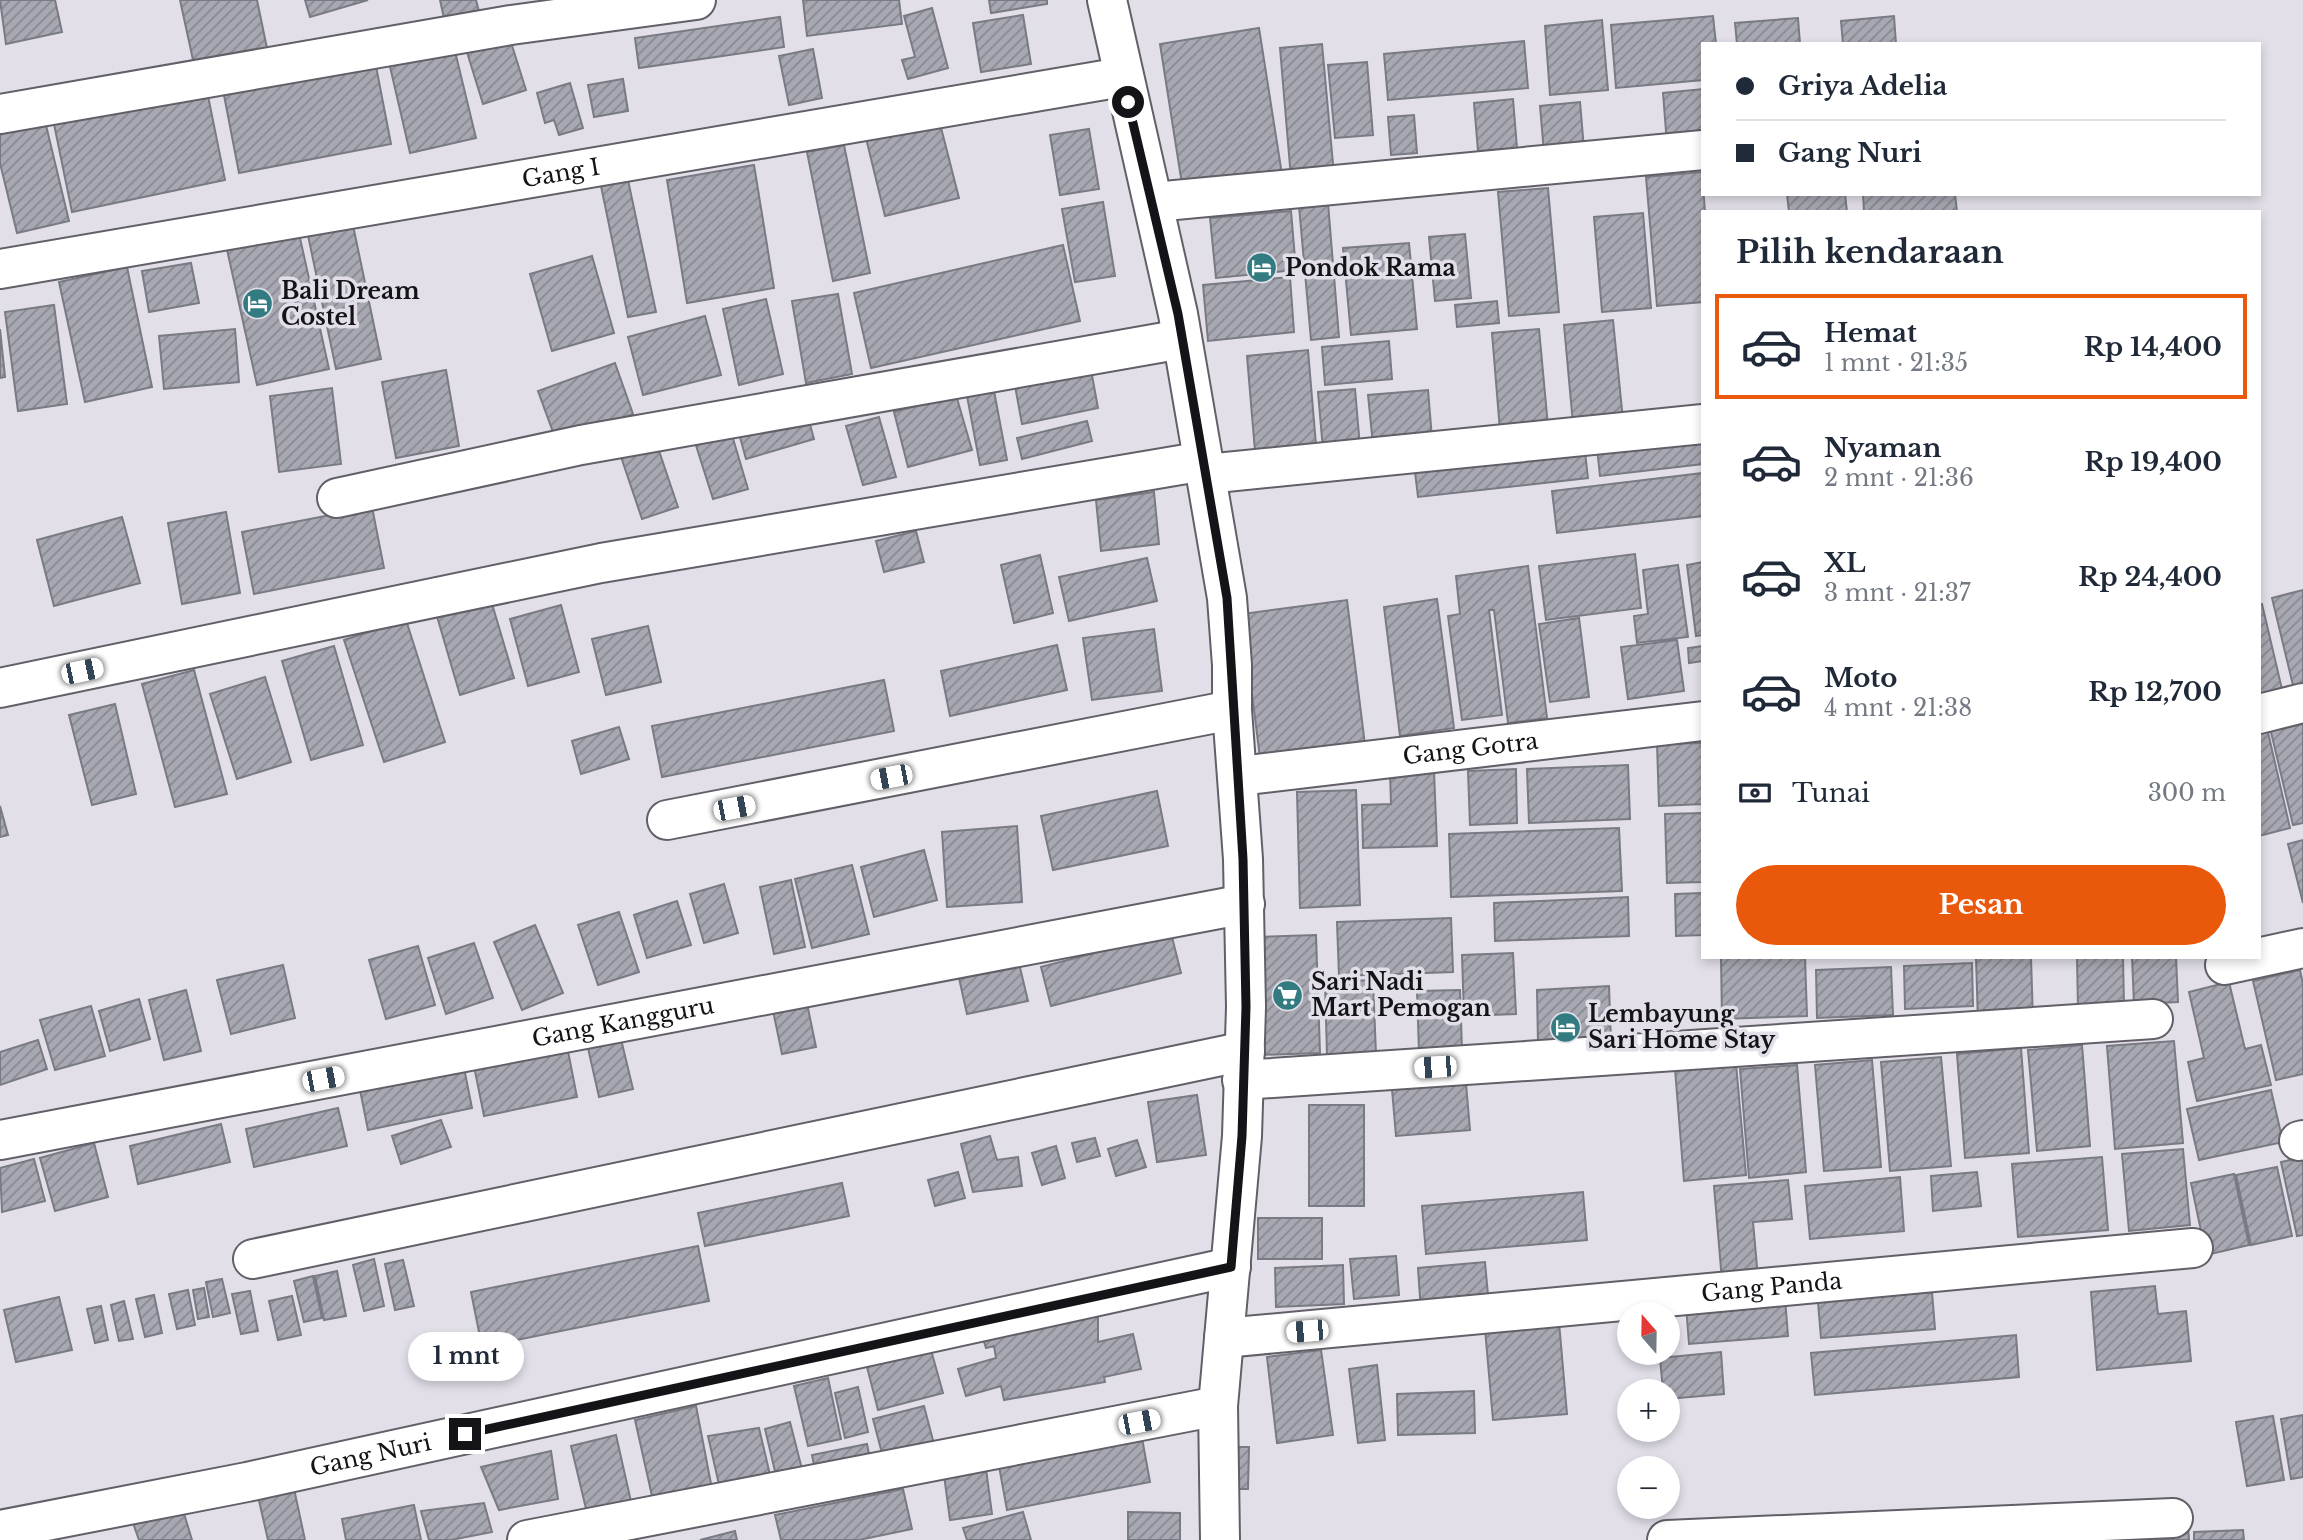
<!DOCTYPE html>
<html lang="id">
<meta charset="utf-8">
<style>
:root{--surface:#fff;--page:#f6f6f7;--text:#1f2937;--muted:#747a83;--line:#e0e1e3;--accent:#ea580c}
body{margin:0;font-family:"Libre Baskerville",serif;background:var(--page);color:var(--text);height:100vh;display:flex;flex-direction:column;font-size:26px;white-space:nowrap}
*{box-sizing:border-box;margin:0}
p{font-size:23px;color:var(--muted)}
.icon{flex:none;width:38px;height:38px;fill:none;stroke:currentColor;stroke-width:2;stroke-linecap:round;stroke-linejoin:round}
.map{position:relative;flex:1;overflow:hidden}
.side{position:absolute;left:1701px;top:210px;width:560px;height:749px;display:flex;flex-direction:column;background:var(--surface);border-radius:0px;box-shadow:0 4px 10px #0003}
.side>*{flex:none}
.hud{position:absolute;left:1701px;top:42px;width:560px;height:154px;border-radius:0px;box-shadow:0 4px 10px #0003;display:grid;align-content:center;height:154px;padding:0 35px;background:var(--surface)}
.needle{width:46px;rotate:340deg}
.tools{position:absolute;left:1617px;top:1302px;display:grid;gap:14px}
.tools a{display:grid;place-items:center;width:63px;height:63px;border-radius:50%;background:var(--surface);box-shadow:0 4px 10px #0003;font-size:35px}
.end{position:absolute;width:32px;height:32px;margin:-16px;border:9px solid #141317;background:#fff;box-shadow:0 0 0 4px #fff}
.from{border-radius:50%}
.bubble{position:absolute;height:49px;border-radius:24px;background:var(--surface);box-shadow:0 4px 10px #0003;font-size:23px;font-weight:800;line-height:49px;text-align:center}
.car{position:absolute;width:21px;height:42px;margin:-21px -10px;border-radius:9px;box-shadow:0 0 5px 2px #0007;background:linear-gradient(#fff 24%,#345 0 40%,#fff 0 76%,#345 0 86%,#fff 0)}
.hud b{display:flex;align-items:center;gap:24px;height:66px;font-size:26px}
.hud b+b{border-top:2px solid var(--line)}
.hud i{width:18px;height:18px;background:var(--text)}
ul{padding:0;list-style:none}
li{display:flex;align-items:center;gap:21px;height:105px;margin:0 14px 10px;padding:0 21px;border:4px solid transparent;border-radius:0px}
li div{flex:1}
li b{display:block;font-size:26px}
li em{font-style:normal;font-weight:800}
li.active{border-color:var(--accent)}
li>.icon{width:63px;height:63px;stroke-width:1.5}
h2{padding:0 35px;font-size:32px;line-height:84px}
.pay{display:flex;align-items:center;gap:18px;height:77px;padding:0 35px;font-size:26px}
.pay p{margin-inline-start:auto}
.action{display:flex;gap:14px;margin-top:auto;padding:14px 35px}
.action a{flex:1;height:80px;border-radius:42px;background:var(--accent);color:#fff;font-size:28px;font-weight:800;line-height:80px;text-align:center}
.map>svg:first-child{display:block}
</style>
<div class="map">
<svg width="2303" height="1540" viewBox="0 0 2303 1540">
<defs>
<pattern id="building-hatch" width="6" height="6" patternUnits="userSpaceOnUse" patternTransform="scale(1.75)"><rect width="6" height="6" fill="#a7a8b2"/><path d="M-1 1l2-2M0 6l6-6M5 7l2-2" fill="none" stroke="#878890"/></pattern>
</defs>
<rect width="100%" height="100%" fill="#e2dfe9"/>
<path fill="url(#building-hatch)" stroke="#797a83" stroke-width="2" d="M0 0H55L62 32 6 44Z
M180 0H257L268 53 195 69Z
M305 0H368L310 17Z
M440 0H476L481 19 446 27Z
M803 0H899L902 24 807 36Z
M989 0H1047V4L991 13Z
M932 8 948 68 908 79 902 60 915 57 904 16Z
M1023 15 1031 64 981 72 973 23Z
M1713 16 1716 44H1703V80L1616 88 1611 25Z
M1894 16 1896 44H1843L1841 21Z
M780 17 784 47 639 68 635 38Z
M1798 18 1800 44H1737L1735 23Z
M1602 20 1608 90 1550 95 1545 26Z
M1259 28 1283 181 1184 197 1160 44Z
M509 36 526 90 483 104 466 49Z
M1524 41 1528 88 1388 100 1384 54Z
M453 43 476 138 410 153 388 58Z
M1322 44 1334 175 1291 178 1280 48Z
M813 49 822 98 789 105 779 56Z
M375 61 391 144 239 173 223 90Z
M1367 62 1373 135 1335 138 1328 65Z
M623 79 628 111 594 117 588 85Z
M570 83 583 128 559 135 554 120 545 123 537 93Z
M1703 89V141L1667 144 1663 93Z
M207 91 225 180 72 212 54 124Z
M1513 99 1517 148 1478 151 1474 103Z
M1580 102 1584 149 1544 153 1540 106Z
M937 112 959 198 885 216 864 130Z
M1414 115 1417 153 1391 155 1388 117Z
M45 121 69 221 17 233 0 163V131Z
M1089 129 1099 189 1060 195 1050 135Z
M844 145 870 273 833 281 807 152Z
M754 165 774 288 687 303 667 180Z
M1702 172 1705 212H1703V302L1657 306 1646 177Z
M628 180 656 312 628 317 601 186Z
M1548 188 1559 312 1509 316 1498 192Z
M1787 194H1845L1847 212H1789Z
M1863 194H1955L1957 212H1864Z
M1103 202 1115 276 1075 282 1062 209Z
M1328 203 1339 337 1311 340 1299 206Z
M350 211 381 359 336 369 305 221Z
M1291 211 1296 270 1216 278 1210 218Z
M1643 213 1651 308 1602 312 1594 217Z
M298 229 329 369 257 385 226 245Z
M1465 234 1471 298 1435 301 1429 237Z
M1409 243 1417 329 1351 335 1343 248Z
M1063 245 1080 321 871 368 854 293Z
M592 256 614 333 552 351 530 274Z
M191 263 199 303 149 312 142 271Z
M127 267 152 387 85 402 59 282Z
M1290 277 1294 332 1208 341 1203 285Z
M838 294 852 374 806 383 792 301Z
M766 299 783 374 739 385 723 309Z
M1497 301 1499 323 1457 327 1455 305Z
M54 305 67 404 18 411 5 312Z
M705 316 721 375 643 395 628 337Z
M1613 320 1623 420 1573 424 1564 325Z
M0 329 5 377 0 378Z
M235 329 239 382 164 389 159 336Z
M1539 329 1548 426 1500 431 1492 333Z
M1389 341 1392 379 1325 385 1322 347Z
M1308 350 1317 457 1256 463 1247 356Z
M1089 359 1098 408 1022 424 1013 375Z
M615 363 633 414 557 443 538 391Z
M446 370 459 446 396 458 382 382Z
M332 388 341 464 279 472 270 396Z
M1355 389 1360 447 1323 450 1318 392Z
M1428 390 1433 450 1374 455 1368 395Z
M994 391 1007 460 980 465 967 396Z
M956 395 972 450 908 467 894 412Z
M806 410 814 439 746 459 738 430Z
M879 417 896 477 863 485 846 426Z
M1087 421 1092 441 1022 459 1017 438Z
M729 425 748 489 713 499 693 436Z
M1703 435V464L1600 476 1597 448Z
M654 436 678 507 642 519 618 448Z
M1585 452 1588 478 1418 497 1415 472Z
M1703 473V516L1557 533 1552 491Z
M1154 492 1159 544 1101 551 1096 500Z
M372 507 384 568 254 594 242 532Z
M226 512 240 593 182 604 168 523Z
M122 517 140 583 54 606 37 540Z
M916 531 924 562 884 572 876 541Z
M1635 554 1641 608 1546 620 1539 566Z
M1040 555 1053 613 1014 623 1001 565Z
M1147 558 1157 601 1069 621 1059 577Z
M1703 562V635L1696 636 1687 565Z
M1678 565 1688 637 1637 643 1634 616 1648 614 1643 570Z
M1528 566 1547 718 1508 723 1494 610H1489L1502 715 1462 720 1448 616 1460 614 1456 576Z
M2303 590V700L2297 702 2272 598Z
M490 597 514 678 460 695 436 613Z
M1437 599 1454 728 1400 736 1384 607Z
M1347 600 1365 745 1260 758 1242 614Z
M2259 604H2262L2285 702 2259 708Z
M561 605 579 672 528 686 510 619Z
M1579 618 1589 697 1550 702 1539 624Z
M406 620 445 742 384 762 344 640Z
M648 626 661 682 606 695 592 639Z
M1154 629 1162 691 1092 700 1083 638Z
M1677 640 1684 691 1628 699 1621 647Z
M1057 645 1067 690 950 716 941 671Z
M334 646 363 745 311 760 282 661Z
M1703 646V661L1689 663 1688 648Z
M194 670 227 794 175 807 142 684Z
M265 677 291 762 237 779 210 694Z
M884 680 894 731 662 777 652 726Z
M115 704 136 794 92 805 69 715Z
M2303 720V823L2293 825 2270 728Z
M619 727 629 759 581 774 572 741Z
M2267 728 2290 828 2259 836V730Z
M1703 743V804L1659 806 1657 744Z
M1628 765 1630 819 1529 823 1527 769Z
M1516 769 1517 823 1470 825 1468 771Z
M1434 771 1437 846 1363 848 1362 805 1391 804 1390 773Z
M1356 790 1360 905 1300 908 1297 792Z
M1157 791 1168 846 1053 870 1041 816Z
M0 806 8 835 0 837Z
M1703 813V882L1667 883 1665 814Z
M1017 826 1022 902 947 907 942 832Z
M1619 828 1622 891 1451 897 1449 834Z
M2303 840V903L2288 844Z
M924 850 937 900 874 917 861 867Z
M852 865 869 934 812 948 795 879Z
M791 880 805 947 774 954 760 887Z
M724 884 738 933 704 943 690 894Z
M1703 893V935L1676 936 1675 894Z
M1628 897 1629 936 1495 941 1494 903Z
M677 901 691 945 647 958 634 915Z
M619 912 639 972 598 985 578 925Z
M1451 918 1453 972 1339 976 1337 922Z
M535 925 563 993 522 1010 494 942Z
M1171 933 1181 973 1051 1006 1041 967Z
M1316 935 1320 1053 1260 1055 1256 937Z
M474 943 493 998 446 1014 428 958Z
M418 946 435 1005 386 1019 369 960Z
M1513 953 1516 1014 1464 1016 1462 955Z
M1017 955 1028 1001 967 1014 957 969Z
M1805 957 1807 1016 1722 1019 1721 958Z
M1976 957H2031L2033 1022 1978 1023Z
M2077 957H2123L2124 1008 2078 1010Z
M2132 957H2176L2178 1002 2134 1004Z
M1972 963 1973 1006 1905 1009 1904 966Z
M283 965 295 1018 231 1034 217 980Z
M1891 967 1893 1015 1817 1018 1816 970Z
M2300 970 2303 984V1074L2276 1080 2253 981Z
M1373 980 1376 1054 1327 1056 1325 982Z
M2229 982 2245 1049 2261 1045 2271 1085 2197 1101 2188 1062 2204 1058 2189 992Z
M1609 986 1611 1042 1538 1044 1537 990Z
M186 990 201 1051 164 1060 149 1000Z
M1460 990 1462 1050 1419 1052 1417 991Z
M805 994 816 1047 782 1054 771 1001Z
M139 999 150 1039 110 1051 99 1011Z
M91 1006 105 1056 55 1070 40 1020Z
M619 1031 633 1089 599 1097 586 1039Z
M38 1040 47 1069 0 1085V1052Z
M566 1041 577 1097 484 1116 473 1061Z
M2174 1041 2183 1143 2115 1149 2107 1046Z
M2082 1045 2090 1146 2037 1151 2028 1050Z
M2021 1048 2029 1153 1965 1158 1957 1054Z
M1941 1057 1951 1166 1890 1171 1881 1062Z
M1872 1060 1881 1167 1824 1171 1815 1065Z
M463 1063 472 1108 368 1130 359 1085Z
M1736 1064 1746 1175 1684 1181 1675 1069Z
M1797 1065 1806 1172 1749 1178 1740 1069Z
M1465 1072 1470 1130 1396 1136 1391 1078Z
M2271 1090 2283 1142 2199 1160 2187 1109Z
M1197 1095 1206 1155 1157 1162 1148 1102Z
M1309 1105H1364V1206H1309Z
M338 1108 347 1146 254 1167 246 1129Z
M441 1120 451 1147 401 1164 392 1136Z
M221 1124 230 1162 138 1184 130 1146Z
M990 1136 997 1160 1018 1157 1022 1186 973 1192 961 1144Z
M1095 1138 1100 1156 1077 1162 1072 1143Z
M1137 1140 1146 1167 1116 1176 1108 1149Z
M94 1143 108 1197 55 1211 40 1158Z
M1056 1146 1065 1178 1042 1185 1032 1153Z
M2183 1149 2190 1225 2129 1231 2122 1154Z
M2102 1157 2108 1230 2018 1237 2012 1164Z
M2303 1157V1235L2297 1236 2281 1162Z
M34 1159 45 1201 2 1212 0 1168Z
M2277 1167 2292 1236 2251 1245 2236 1175Z
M958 1172 965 1198 935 1206 928 1180Z
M1977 1172 1981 1206 1933 1211 1931 1176Z
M2234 1174 2249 1245 2206 1255 2191 1183Z
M1900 1177 1904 1231 1810 1239 1805 1186Z
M1788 1180 1792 1219 1753 1222 1758 1278 1722 1281 1714 1186Z
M842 1183 849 1216 705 1246 698 1213Z
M1583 1192 1587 1240 1426 1254 1422 1206Z
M1258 1218H1322V1259H1258Z
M698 1246 709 1301 482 1347 471 1292Z
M1396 1256 1399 1295 1354 1299 1350 1259Z
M374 1259 384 1306 364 1311 353 1265Z
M403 1260 414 1306 395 1310 385 1264Z
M1485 1262 1489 1306 1421 1312 1418 1268Z
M1343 1265 1344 1304 1276 1307 1275 1268Z
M337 1271 346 1316 324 1320 315 1276Z
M313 1276 322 1318 304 1322 294 1281Z
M222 1279 230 1313 213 1317 206 1282Z
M2155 1286 2158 1314 2186 1311 2191 1361 2097 1370 2091 1292Z
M204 1288 209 1317 198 1319 193 1290Z
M188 1290 195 1325 177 1329 169 1294Z
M250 1291 258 1331 241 1334 232 1294Z
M1932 1292 1935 1329 1821 1338 1818 1302Z
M154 1295 162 1333 145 1337 136 1299Z
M292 1296 301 1335 278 1340 269 1301Z
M59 1297 72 1350 16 1362 4 1310Z
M1785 1298 1788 1336 1689 1344 1686 1306Z
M124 1301 133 1339 119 1341 111 1305Z
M101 1306 108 1340 95 1343 87 1309Z
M1098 1311V1342L1133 1334 1141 1369 1104 1377 1105 1382 1004 1400 1001 1386 966 1396 958 1369 996 1358 994 1346 986 1348 981 1332Z
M1559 1322 1567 1414 1493 1420 1485 1329Z
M2016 1335 2019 1377 1815 1395 1811 1353Z
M931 1350 943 1393 878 1410 867 1367Z
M1321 1350 1333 1435 1277 1443 1267 1357Z
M1721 1352 1724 1394 1668 1399V1391H1663L1660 1358Z
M1377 1365 1385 1440 1358 1443 1349 1369Z
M828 1378 841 1439 808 1446 794 1386Z
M858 1387 868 1432 845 1438 835 1393Z
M1474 1391 1475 1433 1398 1435 1397 1394Z
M696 1406 713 1494 652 1496 635 1420Z
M924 1406 935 1448 884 1461 873 1419Z
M2303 1415V1477L2291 1479 2281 1419Z
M2273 1416 2284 1480 2247 1486 2236 1422Z
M790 1422 804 1477 778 1484 765 1429Z
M759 1428 771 1479 720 1489 708 1436Z
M616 1435 632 1506 588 1517 571 1446Z
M1142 1438 1150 1482 1007 1510 999 1466Z
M867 1444 872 1469 817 1481 812 1455Z
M1226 1447H1249L1248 1489H1226Z
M551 1451 558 1499 499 1510 481 1467Z
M986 1469 992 1514 950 1520 944 1475Z
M293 1484 305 1540H268L257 1492Z
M903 1489 912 1529 859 1540H781L775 1515Z
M484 1503 492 1532 451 1540H429L421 1511Z
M414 1505 421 1540H346L342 1519Z
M182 1507 192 1540H139L133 1523Z
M1023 1512 1031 1540H967L963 1528Z
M1128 1512 1180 1513V1540H1128Z
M2188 1527 2189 1540H2156L2155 1529Z
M2243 1530 2244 1540H2194V1532Z
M735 1531 737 1540H700Z"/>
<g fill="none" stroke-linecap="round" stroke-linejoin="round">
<defs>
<g id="minor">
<path d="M0 114 511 25 696 0"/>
<path d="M1154 202 1703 150"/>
<path id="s1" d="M0 269 1122 77"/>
<path d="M1206 474 1703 424"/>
<path d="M337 498 581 445 1182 339"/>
<path d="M0 688 601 563 1204 461"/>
<path d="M2259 714 2303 703"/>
<path id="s2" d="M1239 776 1703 721"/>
<path d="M667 820 1232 710"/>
<path d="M2225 965 2303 948"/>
<path d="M1242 1080 2153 1019"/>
<path id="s3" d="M0 1140 1245 904"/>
<path d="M2299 1141 2303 1140"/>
<path d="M253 1259 1245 1051"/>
<path id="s4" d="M1224 1338 2193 1248"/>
<path id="s5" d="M0 1530 247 1482 1231 1267"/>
<path d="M527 1540 1218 1406"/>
<path d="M1667 1540 2173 1518"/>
</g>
<path id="tertiary" d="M1107 0 1178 314 1227 598 1232 665V710L1243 859 1246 1007 1242 1136 1218 1406 1220 1540"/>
</defs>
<use href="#minor" stroke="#625f68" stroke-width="42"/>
<use href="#tertiary" stroke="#625f68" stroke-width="42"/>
<use href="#minor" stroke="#fff" stroke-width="38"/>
<use href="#tertiary" stroke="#fff" stroke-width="38"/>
</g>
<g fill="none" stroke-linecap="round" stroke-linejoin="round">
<path stroke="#141317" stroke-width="9" d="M465 1434 1231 1267 1242 1136 1246 1007 1243 859 1227 598 1178 314 1128 102"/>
</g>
<defs>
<symbol id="hotel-disc" viewBox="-11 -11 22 22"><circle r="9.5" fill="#327b81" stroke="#e2dfe9"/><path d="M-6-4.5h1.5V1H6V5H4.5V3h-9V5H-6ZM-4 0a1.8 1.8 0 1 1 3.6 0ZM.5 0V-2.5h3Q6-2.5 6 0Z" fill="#fff"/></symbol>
<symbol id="supermarket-disc" viewBox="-11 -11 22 22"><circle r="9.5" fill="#327b81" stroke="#e2dfe9"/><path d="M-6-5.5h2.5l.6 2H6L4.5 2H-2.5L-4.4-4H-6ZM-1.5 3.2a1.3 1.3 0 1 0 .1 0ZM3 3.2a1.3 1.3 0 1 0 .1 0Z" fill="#fff"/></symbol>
</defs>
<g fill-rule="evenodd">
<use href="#hotel-disc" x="1244" y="250" width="35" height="35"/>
<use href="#hotel-disc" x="240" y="286" width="35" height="35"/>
<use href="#supermarket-disc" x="1270" y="978" width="35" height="35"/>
<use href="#hotel-disc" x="1548" y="1010" width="35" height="35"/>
</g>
<g text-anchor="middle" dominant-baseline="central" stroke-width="7" stroke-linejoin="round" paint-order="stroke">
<g font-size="23" fill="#141317" stroke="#e2dfe9">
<text stroke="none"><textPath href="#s1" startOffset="569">Gang I</textPath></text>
<text stroke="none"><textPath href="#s2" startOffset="233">Gang Gotra</textPath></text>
<text stroke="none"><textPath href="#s3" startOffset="634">Gang Kangguru</textPath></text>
<text stroke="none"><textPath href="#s4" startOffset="550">Gang Panda</textPath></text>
<text stroke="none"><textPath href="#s5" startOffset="378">Gang Nuri</textPath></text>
</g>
<g font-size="23" font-weight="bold" fill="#141317" stroke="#e2dfe9" text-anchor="start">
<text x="1285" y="268">Pondok Rama</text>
<text x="281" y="291">Bali Dream<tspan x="281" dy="26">Costel</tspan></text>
<text x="1311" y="982">Sari Nadi<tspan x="1311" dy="26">Mart Pemogan</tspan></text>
<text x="1588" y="1014">Lembayung<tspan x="1588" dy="26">Sari Home Stay</tspan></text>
</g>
</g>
</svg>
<div class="tools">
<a><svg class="needle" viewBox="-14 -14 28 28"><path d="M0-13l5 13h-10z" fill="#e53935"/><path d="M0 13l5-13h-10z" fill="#747a83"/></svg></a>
<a>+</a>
<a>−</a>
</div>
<i class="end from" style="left:1128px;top:102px"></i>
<i class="end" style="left:465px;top:1434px"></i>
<div class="bubble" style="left:408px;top:1332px;width:116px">1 mnt</div>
<i class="car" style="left:82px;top:671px;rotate:78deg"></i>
<i class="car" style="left:891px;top:777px;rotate:259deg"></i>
<i class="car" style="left:734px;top:808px;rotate:79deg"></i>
<i class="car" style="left:1435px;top:1067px;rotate:266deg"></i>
<i class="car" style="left:323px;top:1079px;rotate:79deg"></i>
<i class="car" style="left:1307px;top:1331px;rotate:265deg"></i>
<i class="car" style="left:1139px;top:1422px;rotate:79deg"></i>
<div class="hud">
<b><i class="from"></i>Griya Adelia</b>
<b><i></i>Gang Nuri</b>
</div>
<section class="side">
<h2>Pilih kendaraan</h2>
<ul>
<li class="active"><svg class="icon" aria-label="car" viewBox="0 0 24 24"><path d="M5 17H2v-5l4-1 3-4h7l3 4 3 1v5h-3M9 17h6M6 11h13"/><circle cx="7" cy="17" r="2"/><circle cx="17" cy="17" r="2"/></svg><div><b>Hemat</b><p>1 mnt · 21:35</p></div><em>Rp 14,400</em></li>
<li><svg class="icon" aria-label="car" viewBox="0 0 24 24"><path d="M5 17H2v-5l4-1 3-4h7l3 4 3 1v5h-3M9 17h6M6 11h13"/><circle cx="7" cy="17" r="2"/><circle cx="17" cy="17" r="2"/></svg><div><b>Nyaman</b><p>2 mnt · 21:36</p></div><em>Rp 19,400</em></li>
<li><svg class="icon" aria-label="car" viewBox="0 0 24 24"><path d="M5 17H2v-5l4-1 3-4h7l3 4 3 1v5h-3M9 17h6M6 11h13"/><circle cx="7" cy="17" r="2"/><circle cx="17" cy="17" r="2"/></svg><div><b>XL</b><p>3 mnt · 21:37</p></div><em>Rp 24,400</em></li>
<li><svg class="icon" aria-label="car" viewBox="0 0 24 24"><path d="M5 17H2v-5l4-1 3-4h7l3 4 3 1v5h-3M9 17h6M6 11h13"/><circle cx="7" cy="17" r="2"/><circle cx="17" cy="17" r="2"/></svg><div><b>Moto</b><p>4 mnt · 21:38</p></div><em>Rp 12,700</em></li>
</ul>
<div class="pay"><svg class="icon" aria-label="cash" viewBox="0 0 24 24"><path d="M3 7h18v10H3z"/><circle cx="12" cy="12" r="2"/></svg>Tunai<p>300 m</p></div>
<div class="action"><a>Pesan</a></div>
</section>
</div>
